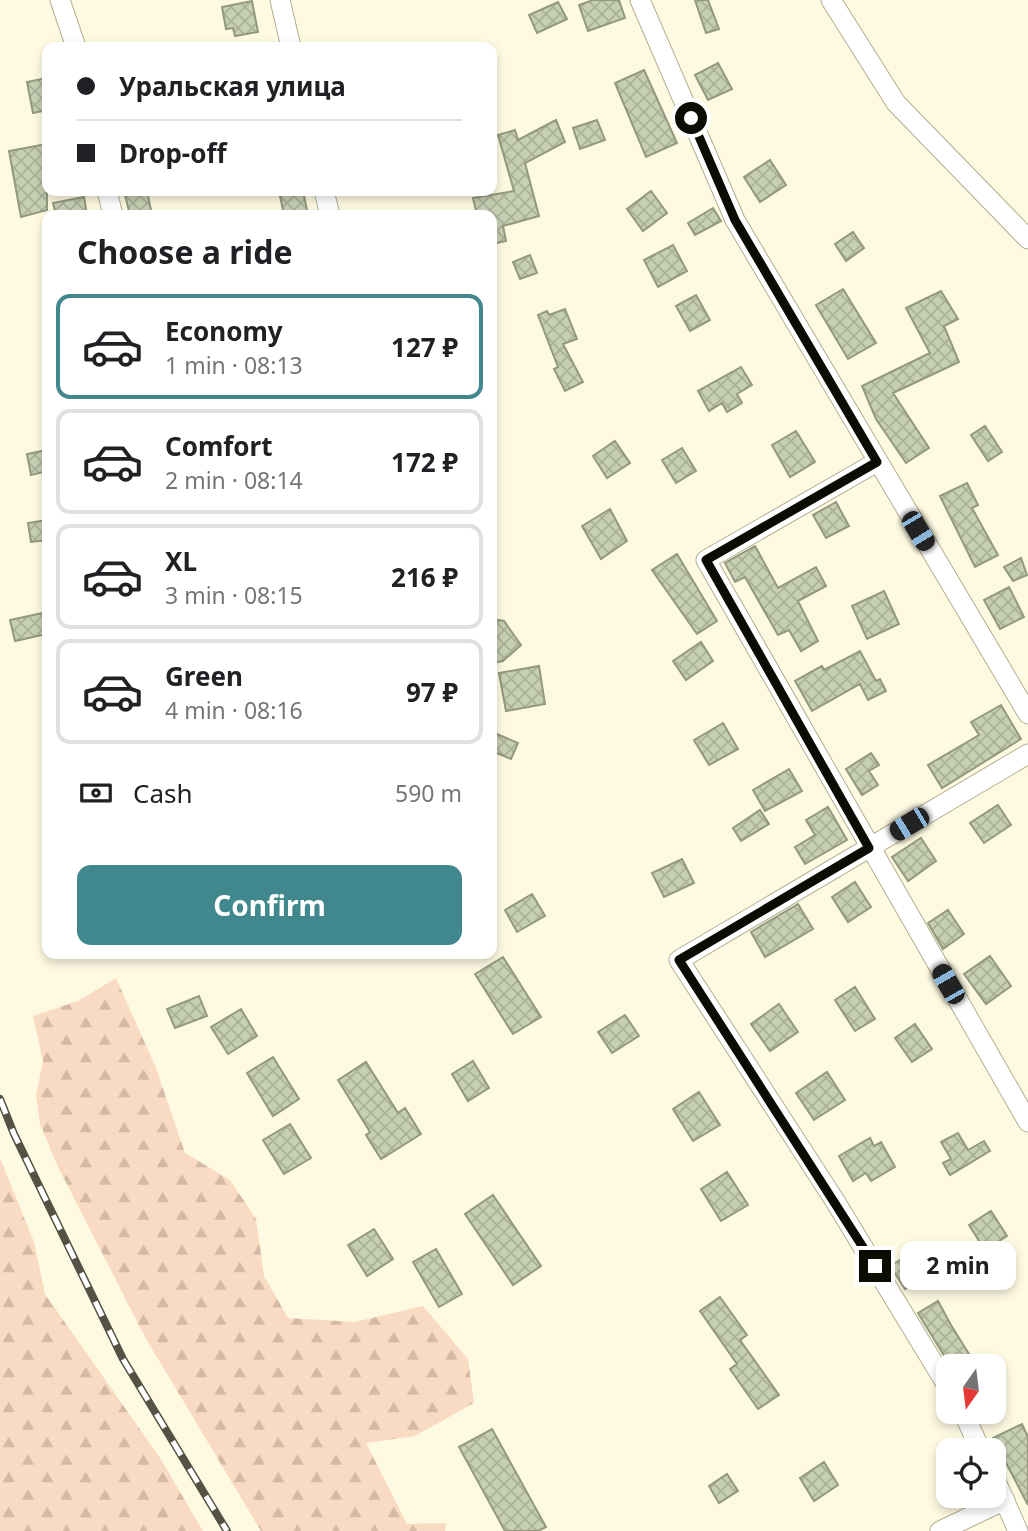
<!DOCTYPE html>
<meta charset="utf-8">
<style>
:root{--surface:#fff;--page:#f6f6f6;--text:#202124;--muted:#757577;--line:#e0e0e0;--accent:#40888d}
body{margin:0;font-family:"Noto Sans",sans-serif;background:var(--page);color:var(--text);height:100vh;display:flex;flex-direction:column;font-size:26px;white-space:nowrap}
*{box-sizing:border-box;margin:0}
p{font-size:23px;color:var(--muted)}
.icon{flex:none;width:38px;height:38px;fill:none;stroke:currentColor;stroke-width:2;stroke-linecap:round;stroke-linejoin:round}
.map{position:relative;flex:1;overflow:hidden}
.details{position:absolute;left:42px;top:210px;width:455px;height:749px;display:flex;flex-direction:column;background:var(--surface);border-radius:14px;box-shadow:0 4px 10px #0003}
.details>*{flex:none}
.top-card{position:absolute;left:42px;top:42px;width:455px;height:154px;border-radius:14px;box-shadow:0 4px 10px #0003;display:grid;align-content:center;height:154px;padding:0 35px;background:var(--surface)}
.needle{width:46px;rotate:194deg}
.buttons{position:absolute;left:936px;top:1354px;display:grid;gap:14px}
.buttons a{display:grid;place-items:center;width:70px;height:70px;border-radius:14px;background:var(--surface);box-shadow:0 4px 10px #0003;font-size:35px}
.end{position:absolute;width:32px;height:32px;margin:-16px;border:9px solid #0d0c03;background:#fff;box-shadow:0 0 0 4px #fff}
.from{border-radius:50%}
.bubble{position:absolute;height:49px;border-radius:14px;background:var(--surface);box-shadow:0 4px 10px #0003;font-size:23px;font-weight:700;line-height:49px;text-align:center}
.car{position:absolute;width:21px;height:42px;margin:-21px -10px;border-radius:9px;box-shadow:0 0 5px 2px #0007;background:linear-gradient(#222 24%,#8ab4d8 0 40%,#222 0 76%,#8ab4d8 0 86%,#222 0)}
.top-card b{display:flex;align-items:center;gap:24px;height:66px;font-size:26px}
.top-card b+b{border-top:2px solid var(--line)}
.top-card i{width:18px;height:18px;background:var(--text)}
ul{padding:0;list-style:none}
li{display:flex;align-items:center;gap:21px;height:105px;margin:0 14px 10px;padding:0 21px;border:4px solid var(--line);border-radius:14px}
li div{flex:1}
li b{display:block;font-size:26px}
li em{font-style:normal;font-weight:700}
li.current{border-color:var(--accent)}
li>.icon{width:63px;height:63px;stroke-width:1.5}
h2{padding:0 35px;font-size:32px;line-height:84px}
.pay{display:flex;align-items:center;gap:18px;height:77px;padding:0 35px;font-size:26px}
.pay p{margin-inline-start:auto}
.primary-button{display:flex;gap:14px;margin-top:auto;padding:14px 35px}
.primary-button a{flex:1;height:80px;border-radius:14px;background:var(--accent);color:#fff;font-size:28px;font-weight:700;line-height:80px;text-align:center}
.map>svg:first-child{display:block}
</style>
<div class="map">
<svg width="1028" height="1531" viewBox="0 0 1028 1531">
<defs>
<pattern id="forest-firs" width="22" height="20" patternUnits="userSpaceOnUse" patternTransform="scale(1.75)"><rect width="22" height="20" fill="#f9dac2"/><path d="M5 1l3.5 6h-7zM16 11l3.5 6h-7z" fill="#d4baa5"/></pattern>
<pattern id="building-cross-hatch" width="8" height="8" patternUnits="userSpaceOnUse" patternTransform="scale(1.75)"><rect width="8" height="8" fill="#c7cfb3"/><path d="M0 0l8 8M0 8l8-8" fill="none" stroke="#aab198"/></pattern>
</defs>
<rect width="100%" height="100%" fill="#fefae2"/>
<path fill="url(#forest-firs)" d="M116 978 156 1068 185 1153 230 1180 256 1219 264 1276 288 1318 355 1322 423 1306 468 1359 474 1403 415 1436 366 1443 407 1524 446 1523 445 1531H261L145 1337 57 1165 40 1124 36 1095 43 1061 33 1016 78 1001Z
M0 1158 34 1242 45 1294 160 1458 203 1531H0Z"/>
<path fill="url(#building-cross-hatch)" stroke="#92997e" stroke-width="2" d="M593 0H619L625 18 588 31 579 5Z
M695 0H708L719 29 706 33Z
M252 1 258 32 235 36 233 28 226 29 222 7Z
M558 2 567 19 537 33 529 15Z
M718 63 732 89 708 100 695 75Z
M644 70 677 143 646 157 615 83Z
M47 78V110L33 113 27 82Z
M556 120 565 142 525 163 539 216 503 226 506 241 492 244V215H477L473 198 514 191 498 135 515 130 518 140Z
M597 120 605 140 580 149 573 128Z
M47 144V210L21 217 9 151Z
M770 160 786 185 760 202 744 177Z
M124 191H147L152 215H130Z
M279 191H303L308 215H284Z
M651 191 667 213 643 231 627 209Z
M84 197 87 215H56L53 203Z
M713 208 721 221 695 235 688 223Z
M853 232 864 248 846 261 835 244Z
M673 245 687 271 658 287 644 260Z
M530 255 537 273 520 279 513 262Z
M843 289 876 343 848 359 816 305Z
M941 291 958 319 944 326 959 362 893 393 929 448 906 463 876 419 862 386 930 353 906 308Z
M696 295 710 320 690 331 676 306Z
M565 309 577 339 563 344 583 382 565 391 554 369 558 367 538 315 547 311 549 315Z
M741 367 752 385 737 394 742 403 727 412 722 403 709 411 698 391Z
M985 426 1002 452 988 461 971 435Z
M796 431 815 462 790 477 772 445Z
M615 441 630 463 607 478 593 456Z
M682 448 696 471 676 483 662 460Z
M47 450V471L31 475 27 454Z
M967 483 978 505 972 508 998 555 975 567 940 496Z
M836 502 849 526 826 538 813 515Z
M610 509 627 541 601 559 582 526Z
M47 520V540L31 542 28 523Z
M755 546 778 588 816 567 826 586 798 601 818 641 801 651 789 630 778 635 745 577 735 582 725 563Z
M677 554 717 621 697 634 652 570Z
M1021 558 1027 575 1013 581 1004 567Z
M1009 587 1024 617 1000 629 984 600Z
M884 591 899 624 867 639 852 606Z
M47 612V634L15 641 10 620Z
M492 619 504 621 521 645 503 661 492 663Z
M701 642 713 661 686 680 673 661Z
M860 651 876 681 880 679 886 691 868 700 860 684 812 711 795 681 822 666 824 670Z
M539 666 545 704 506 711 499 673Z
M1001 705 1021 739 942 788 928 765 979 735 971 722Z
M723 723 738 749 709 765 694 740Z
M492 732 518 743 511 759 492 751Z
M871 753 879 765 869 771 878 785 862 795 846 769Z
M789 769 802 791 765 811 753 790Z
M998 805 1011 825 984 843 970 823Z
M828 807 847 840 805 864 795 847 815 835 806 820Z
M760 810 769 824 741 841 733 828Z
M921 838 936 861 908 881 892 857Z
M682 859 694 883 664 897 652 873Z
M855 882 871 907 848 922 832 897Z
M532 894 545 916 517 932 505 910Z
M798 904 813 929 765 957 751 932Z
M948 910 964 934 943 949 928 923Z
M990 956 1011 986 986 1004 964 974Z
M503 957 541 1017 513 1034 475 974Z
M855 987 875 1019 855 1031 835 1000Z
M199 996 207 1016 175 1028 167 1009Z
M779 1004 798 1032 770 1051 751 1024Z
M241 1009 257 1036 228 1054 211 1027Z
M625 1015 639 1036 612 1053 598 1032Z
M915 1024 932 1049 912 1062 895 1038Z
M273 1057 299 1099 273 1116 247 1073Z
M473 1061 489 1088 468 1101 452 1074Z
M366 1062 398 1113 405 1108 421 1134 381 1159 366 1135 370 1132 338 1080Z
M827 1072 845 1100 814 1120 796 1093Z
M699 1092 720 1125 693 1141 673 1109Z
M290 1124 311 1158 284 1174 263 1140Z
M958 1133 968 1150 984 1141 990 1151 950 1175 943 1163 951 1159 941 1142Z
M870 1138 874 1146 881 1142 895 1167 871 1181 866 1173 853 1181 839 1156Z
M727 1172 748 1205 721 1221 701 1189Z
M493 1195 541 1266 513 1285 465 1214Z
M991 1211 1007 1236 985 1250 969 1225Z
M374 1229 393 1259 367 1276 348 1245Z
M436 1249 462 1294 439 1307 413 1262Z
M910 1254 924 1276 905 1289 890 1266Z
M720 1297 747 1335 740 1340 779 1395 758 1409 730 1369 737 1364 700 1311Z
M938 1301 951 1325 977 1367H951L918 1313Z
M1022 1424 1028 1437V1505L993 1438Z
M492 1429 546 1527 538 1531H505L459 1447Z
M824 1462 838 1485 814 1501 800 1478Z
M727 1474 738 1491 719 1503 709 1486Z"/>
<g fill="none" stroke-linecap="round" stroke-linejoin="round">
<defs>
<path id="street" d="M60 0 76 47
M280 0 291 47
M640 0 735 220 1028 714
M831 0 896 103 1028 239
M107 191 113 215
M324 191 330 215
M877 462 706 560 1028 1122
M948 1387 835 1201 679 960 1028 754
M963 1412 981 1451
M994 1477 1018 1531
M940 1531 1005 1500"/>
</defs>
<use href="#street" stroke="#b3ae92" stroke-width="21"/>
<use href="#street" stroke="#fff" stroke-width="19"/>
<defs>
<path id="rail" d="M0 1099 14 1134 123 1359 227 1531"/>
</defs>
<use href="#rail" stroke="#545244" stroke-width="8"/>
<use href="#rail" stroke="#fff" stroke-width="5" stroke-dasharray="16" stroke-linecap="butt"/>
</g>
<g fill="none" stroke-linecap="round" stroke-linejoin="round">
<path stroke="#0d0c03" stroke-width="9" d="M691 118 735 220 877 462 706 560 869 848 679 960 875 1266"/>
</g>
</svg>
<div class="buttons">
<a><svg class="needle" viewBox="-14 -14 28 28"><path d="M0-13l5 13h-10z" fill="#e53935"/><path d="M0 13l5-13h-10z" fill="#757577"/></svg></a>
<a><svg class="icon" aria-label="locate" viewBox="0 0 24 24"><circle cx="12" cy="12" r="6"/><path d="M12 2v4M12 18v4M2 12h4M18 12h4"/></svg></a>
</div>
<i class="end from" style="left:691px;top:118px"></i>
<i class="end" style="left:875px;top:1266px"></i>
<div class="bubble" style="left:900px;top:1241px;width:116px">2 min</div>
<i class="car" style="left:918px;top:531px;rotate:149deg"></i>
<i class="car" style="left:909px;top:824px;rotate:239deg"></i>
<i class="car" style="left:948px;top:984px;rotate:330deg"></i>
<div class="top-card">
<b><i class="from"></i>Уральская улица</b>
<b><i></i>Drop-off</b>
</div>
<section class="details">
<h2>Choose a ride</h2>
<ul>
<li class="current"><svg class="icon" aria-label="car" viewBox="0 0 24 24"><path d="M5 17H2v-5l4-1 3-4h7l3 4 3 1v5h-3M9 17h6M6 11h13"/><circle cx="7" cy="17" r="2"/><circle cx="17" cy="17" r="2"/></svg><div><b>Economy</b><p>1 min · 08:13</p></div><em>127 ₽</em></li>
<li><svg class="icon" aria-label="car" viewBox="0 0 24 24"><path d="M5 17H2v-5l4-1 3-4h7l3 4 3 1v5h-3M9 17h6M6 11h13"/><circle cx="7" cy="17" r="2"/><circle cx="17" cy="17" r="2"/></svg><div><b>Comfort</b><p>2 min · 08:14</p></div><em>172 ₽</em></li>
<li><svg class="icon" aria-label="car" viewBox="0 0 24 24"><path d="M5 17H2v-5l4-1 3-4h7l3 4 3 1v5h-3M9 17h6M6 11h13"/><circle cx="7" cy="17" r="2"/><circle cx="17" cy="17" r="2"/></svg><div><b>XL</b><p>3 min · 08:15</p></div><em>216 ₽</em></li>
<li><svg class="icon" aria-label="car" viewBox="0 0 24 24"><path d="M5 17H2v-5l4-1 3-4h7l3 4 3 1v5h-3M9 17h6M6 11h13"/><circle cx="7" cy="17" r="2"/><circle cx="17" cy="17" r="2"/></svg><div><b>Green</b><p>4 min · 08:16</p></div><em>97 ₽</em></li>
</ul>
<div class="pay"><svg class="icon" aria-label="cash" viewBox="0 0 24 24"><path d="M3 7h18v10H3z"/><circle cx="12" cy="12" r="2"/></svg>Cash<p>590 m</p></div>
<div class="primary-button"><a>Confirm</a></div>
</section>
</div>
